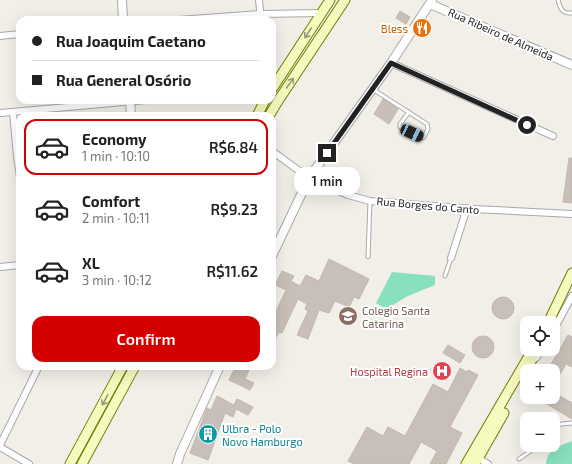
<!DOCTYPE html>
<meta charset="utf-8">
<style>
:root{--surface:#fff;--page:#f2f2f2;--text:#222;--muted:#767676;--line:#e0e0e0;--accent:#d40000}
body{margin:0;font-family:"Exo 2",sans-serif;background:var(--page);color:var(--text);height:100vh;display:flex;flex-direction:column;font-size:15px;white-space:nowrap}
*{box-sizing:border-box;margin:0}
p{font-size:13px;color:var(--muted)}
.icon{flex:none;width:22px;height:22px;fill:none;stroke:currentColor;stroke-width:2;stroke-linecap:round;stroke-linejoin:round}
.map{position:relative;flex:1;overflow:hidden}
.panel{position:absolute;left:16px;top:112px;width:260px;height:258px;display:flex;flex-direction:column;background:var(--surface);border-radius:12px;box-shadow:0 4px 16px #0002}
.panel>*{flex:none}
.banner{position:absolute;left:16px;top:16px;width:260px;height:88px;border-radius:12px;box-shadow:0 4px 16px #0002;display:grid;align-content:center;height:88px;padding:0 16px;background:var(--surface)}
.buttons{position:absolute;left:520px;top:316px;display:grid;gap:8px}
.buttons a{display:grid;place-items:center;width:40px;height:40px;border-radius:8px;background:var(--surface);box-shadow:0 4px 16px #0002;font-size:20px}
.end{position:absolute;width:18px;height:18px;margin:-9px;border:5px solid #222;background:#fff;box-shadow:0 0 0 2px #fff}
.from{border-radius:50%}
.bubble{position:absolute;height:28px;border-radius:12px;background:var(--surface);box-shadow:0 4px 16px #0002;font-size:13px;font-weight:600;line-height:28px;text-align:center}
.car{position:absolute;width:12px;height:24px;margin:-12px -6px;border-radius:5px;box-shadow:0 0 3px 1px #0007;background:linear-gradient(#222 24%,#8ab4d8 0 40%,#222 0 76%,#8ab4d8 0 86%,#222 0)}
.banner b{display:flex;align-items:center;gap:14px;height:38px;font-size:15px}
.banner b+b{border-top:1px solid var(--line)}
.banner i{width:10px;height:10px;background:var(--text)}
ul{padding:7px 0 0;list-style:none}
li{display:flex;align-items:center;gap:12px;height:56px;margin:0 8px 6px;padding:0 8px;border:2px solid transparent;border-radius:12px}
li div{flex:1}
li b{display:block;font-size:15px}
li em{font-style:normal;font-weight:600}
li.current{border-color:var(--accent)}
li>.icon{width:36px;height:36px;stroke-width:1.5}
.primary-button{display:flex;gap:8px;margin-top:auto;padding:8px 16px}
.primary-button a{flex:1;height:46px;border-radius:12px;background:var(--accent);color:#fff;font-size:16px;font-weight:600;line-height:46px;text-align:center}
.map>svg:first-child{display:block}
</style>
<div class="map">
<svg width="572" height="464" viewBox="0 0 572 464">
<rect width="100%" height="100%" fill="#f2efe9"/>
<path fill="#88e0be" d="M392 272 435 276V285L408 296 386 309 376 303Z
M572 441V464H546C547 449 560 446 572 441Z"/>
<path fill="#c7bfb8" stroke="#c4b6ab" d="M400 11 410 17 406 24 396 18Z
M383 99 398 109 389 124 374 114Z
M569 158H572V203L563 202Z
M329 259 369 279 359 299 354 297 349 307 335 301 329 313 319 310 308 339 297 335 308 311 305 309 307 304 298 299 282 333 279 332 272 345V320L286 290 275 285 282 271 294 276 291 281 300 286 306 275 319 281Z
M492 308a11 11 0 1 1 22 0a11 11 0 1 1-22 0Z
M568 335 572 337V367L566 364 553 386V371H547Z
M472 347a11 11 0 1 1 22 0a11 11 0 1 1-22 0Z
M448 345 465 355 460 363 443 353Z
M236 366H251L245 379 254 383 250 390 229 380Z
M460 368 467 372 468 370 478 375 450 427 462 433 446 464H430L437 451 421 442 409 464H354L348 461 367 427 383 436 388 427 405 436 433 384 448 392Z
M553 392 572 403V419L535 397H553Z
M217 396 234 405 237 399 253 407 248 415 236 409 233 417 225 413 208 460 190 453 207 408 211 410Z"/>
<g fill="none" stroke-linecap="round" stroke-linejoin="round">
<defs>
<path id="service" d="M558 0C560 8 562 14 572 13
M374 90 427 124 428 129 424 137 421 138 400 127V124L409 112
M368 257 370 201
M445 276 451 258
M553 425 572 423
M519 459 532 450 536 445"/>
<path id="minor" d="M259 0 261 20
M178 20 260 14 321 13
M0 36 20 34
M391 63 553 136
M13 112 17 156 20 177
M0 113 146 100
M272 151 309 178 348 195 370 201 474 209 572 214
M451 258 467 208
M0 267 20 265
M553 331 572 296
M536 358 542 349
M0 445 39 366
M0 447 29 464
M478 458 488 464"/>
<path id="tertiary" d="M122 0 123 20
M430 4 572 65
M130 100 131 116
M272 256 309 178 391 63 432 0
M177 464 180 454 220 366"/>
<path id="secondary" d="M272 89 330 0
M257 116 265 100
M269 116 278 101 345 0
M548 323 572 273
M527 371 536 350
M70 464 123 366
M82 464 135 366
M466 464 533 349
M475 464 504 413"/>
</defs>
<use href="#service" stroke="#a9a9a9" stroke-width="5"/>
<use href="#minor" stroke="#a9a9a9" stroke-width="8"/>
<use href="#tertiary" stroke="#a9a9a9" stroke-width="10"/>
<use href="#secondary" stroke="#707d05" stroke-width="11"/>
<use href="#service" stroke="#fff" stroke-width="3"/>
<use href="#minor" stroke="#fff" stroke-width="6"/>
<use href="#tertiary" stroke="#fff" stroke-width="8"/>
<use href="#secondary" stroke="#f7fabf" stroke-width="9"/>
</g>
<defs><path id="oneway-shaft" d="M-6 0H5M1.5-3L5.5 0L1.5 3" fill="none" stroke-width="1.6" stroke-linecap="round" stroke-linejoin="round"/></defs>
<g stroke="#979978">
<use href="#oneway-shaft" transform="translate(308 33) rotate(123)"/>
<use href="#oneway-shaft" transform="translate(290 83) rotate(-56)"/>
<use href="#oneway-shaft" transform="translate(105 400) rotate(118)"/>
</g>
<g fill="none" stroke-linecap="round" stroke-linejoin="round">
<path stroke="#222" stroke-width="5" d="M327 153 391 63 527 125"/>
</g>
<defs>
<symbol id="restaurant-disc" viewBox="-11 -11 22 22"><circle r="9.5" fill="#e8710a" stroke="#fff"/><path d="M-5-6h1v4h1v-4h1v4h1v-4h1v5L-1.5 .5V6h-2V.5L-5-1ZM5-6V6H3V1.5H1.5Q1.5-4 5-6Z" fill="#fff"/></symbol>
<symbol id="school-disc" viewBox="-11 -11 22 22"><circle r="9.5" fill="#8d6e63" stroke="#fff"/><path d="M0-5L7-2L0 1L-7-2ZM-4 1L0 2.5L4 1V4Q0 6-4 4Z" fill="#fff"/></symbol>
<symbol id="hospital-disc" viewBox="-11 -11 22 22"><circle r="9.5" fill="#e0444e" stroke="#fff"/><path d="M-5-5h3v3.5h4V-5h3V5h-3V1.5h-4V5h-3Z" fill="#fff"/></symbol>
<symbol id="building-disc" viewBox="-11 -11 22 22"><circle r="9.5" fill="#0f9aa8" stroke="#fff"/><path d="M-4-6H4V6H1V3H-1V6H-4ZM-2.5-4.3h1.7v1.8h-1.7ZM.8-4.3h1.7v1.8H.8ZM-2.5-1h1.7V.8h-1.7ZM.8-1h1.7V.8H.8Z" fill="#fff"/></symbol>
</defs>
<g fill-rule="evenodd">
<use href="#restaurant-disc" x="411" y="17" width="22" height="22"/>
<use href="#school-disc" x="337" y="305" width="22" height="22"/>
<use href="#hospital-disc" x="431" y="360" width="22" height="22"/>
<use href="#building-disc" x="197" y="423" width="22" height="22"/>
</g>
<g text-anchor="middle" dominant-baseline="central" stroke-width="4" stroke-linejoin="round" paint-order="stroke">
<g font-size="11" fill="#c56008" stroke="#fff" text-anchor="end">
<text x="408" y="28">Bless</text>
</g>
<g font-size="11" fill="#222" stroke="#fff">
<text transform="translate(501 34) rotate(24)">Rua Ribeiro de Almeida</text>
<text transform="translate(428 205) rotate(5)">Rua Borges do Canto</text>
</g>
<g font-size="11" fill="#785e54" stroke="#fff" text-anchor="start">
<text x="362" y="310">Colegio Santa<tspan x="362" dy="13">Catarina</tspan></text>
</g>
<g font-size="11" fill="#be3a42" stroke="#fff" text-anchor="end">
<text x="428" y="371">Hospital Regina</text>
</g>
<g font-size="11" fill="#0d838f" stroke="#fff" text-anchor="start">
<text x="222" y="428">Ulbra - Polo<tspan x="222" dy="13">Novo Hamburgo</tspan></text>
</g>
</g>
</svg>
<div class="buttons">
<a><svg class="icon" aria-label="locate" viewBox="0 0 24 24"><circle cx="12" cy="12" r="6"/><path d="M12 2v4M12 18v4M2 12h4M18 12h4"/></svg></a>
<a>+</a>
<a>−</a>
</div>
<i class="end from" style="left:527px;top:125px"></i>
<i class="end" style="left:327px;top:153px"></i>
<div class="bubble" style="left:294px;top:167px;width:66px">1 min</div>
<i class="car" style="left:412px;top:133px;rotate:115deg"></i>
<div class="banner">
<b><i class="from"></i>Rua Joaquim Caetano</b>
<b><i></i>Rua General Osório</b>
</div>
<section class="panel">
<ul>
<li class="current"><svg class="icon" aria-label="car" viewBox="0 0 24 24"><path d="M5 17H2v-5l4-1 3-4h7l3 4 3 1v5h-3M9 17h6M6 11h13"/><circle cx="7" cy="17" r="2"/><circle cx="17" cy="17" r="2"/></svg><div><b>Economy</b><p>1 min · 10:10</p></div><em>R$6.84</em></li>
<li><svg class="icon" aria-label="car" viewBox="0 0 24 24"><path d="M5 17H2v-5l4-1 3-4h7l3 4 3 1v5h-3M9 17h6M6 11h13"/><circle cx="7" cy="17" r="2"/><circle cx="17" cy="17" r="2"/></svg><div><b>Comfort</b><p>2 min · 10:11</p></div><em>R$9.23</em></li>
<li><svg class="icon" aria-label="car" viewBox="0 0 24 24"><path d="M5 17H2v-5l4-1 3-4h7l3 4 3 1v5h-3M9 17h6M6 11h13"/><circle cx="7" cy="17" r="2"/><circle cx="17" cy="17" r="2"/></svg><div><b>XL</b><p>3 min · 10:12</p></div><em>R$11.62</em></li>
</ul>
<div class="primary-button"><a>Confirm</a></div>
</section>
</div>
